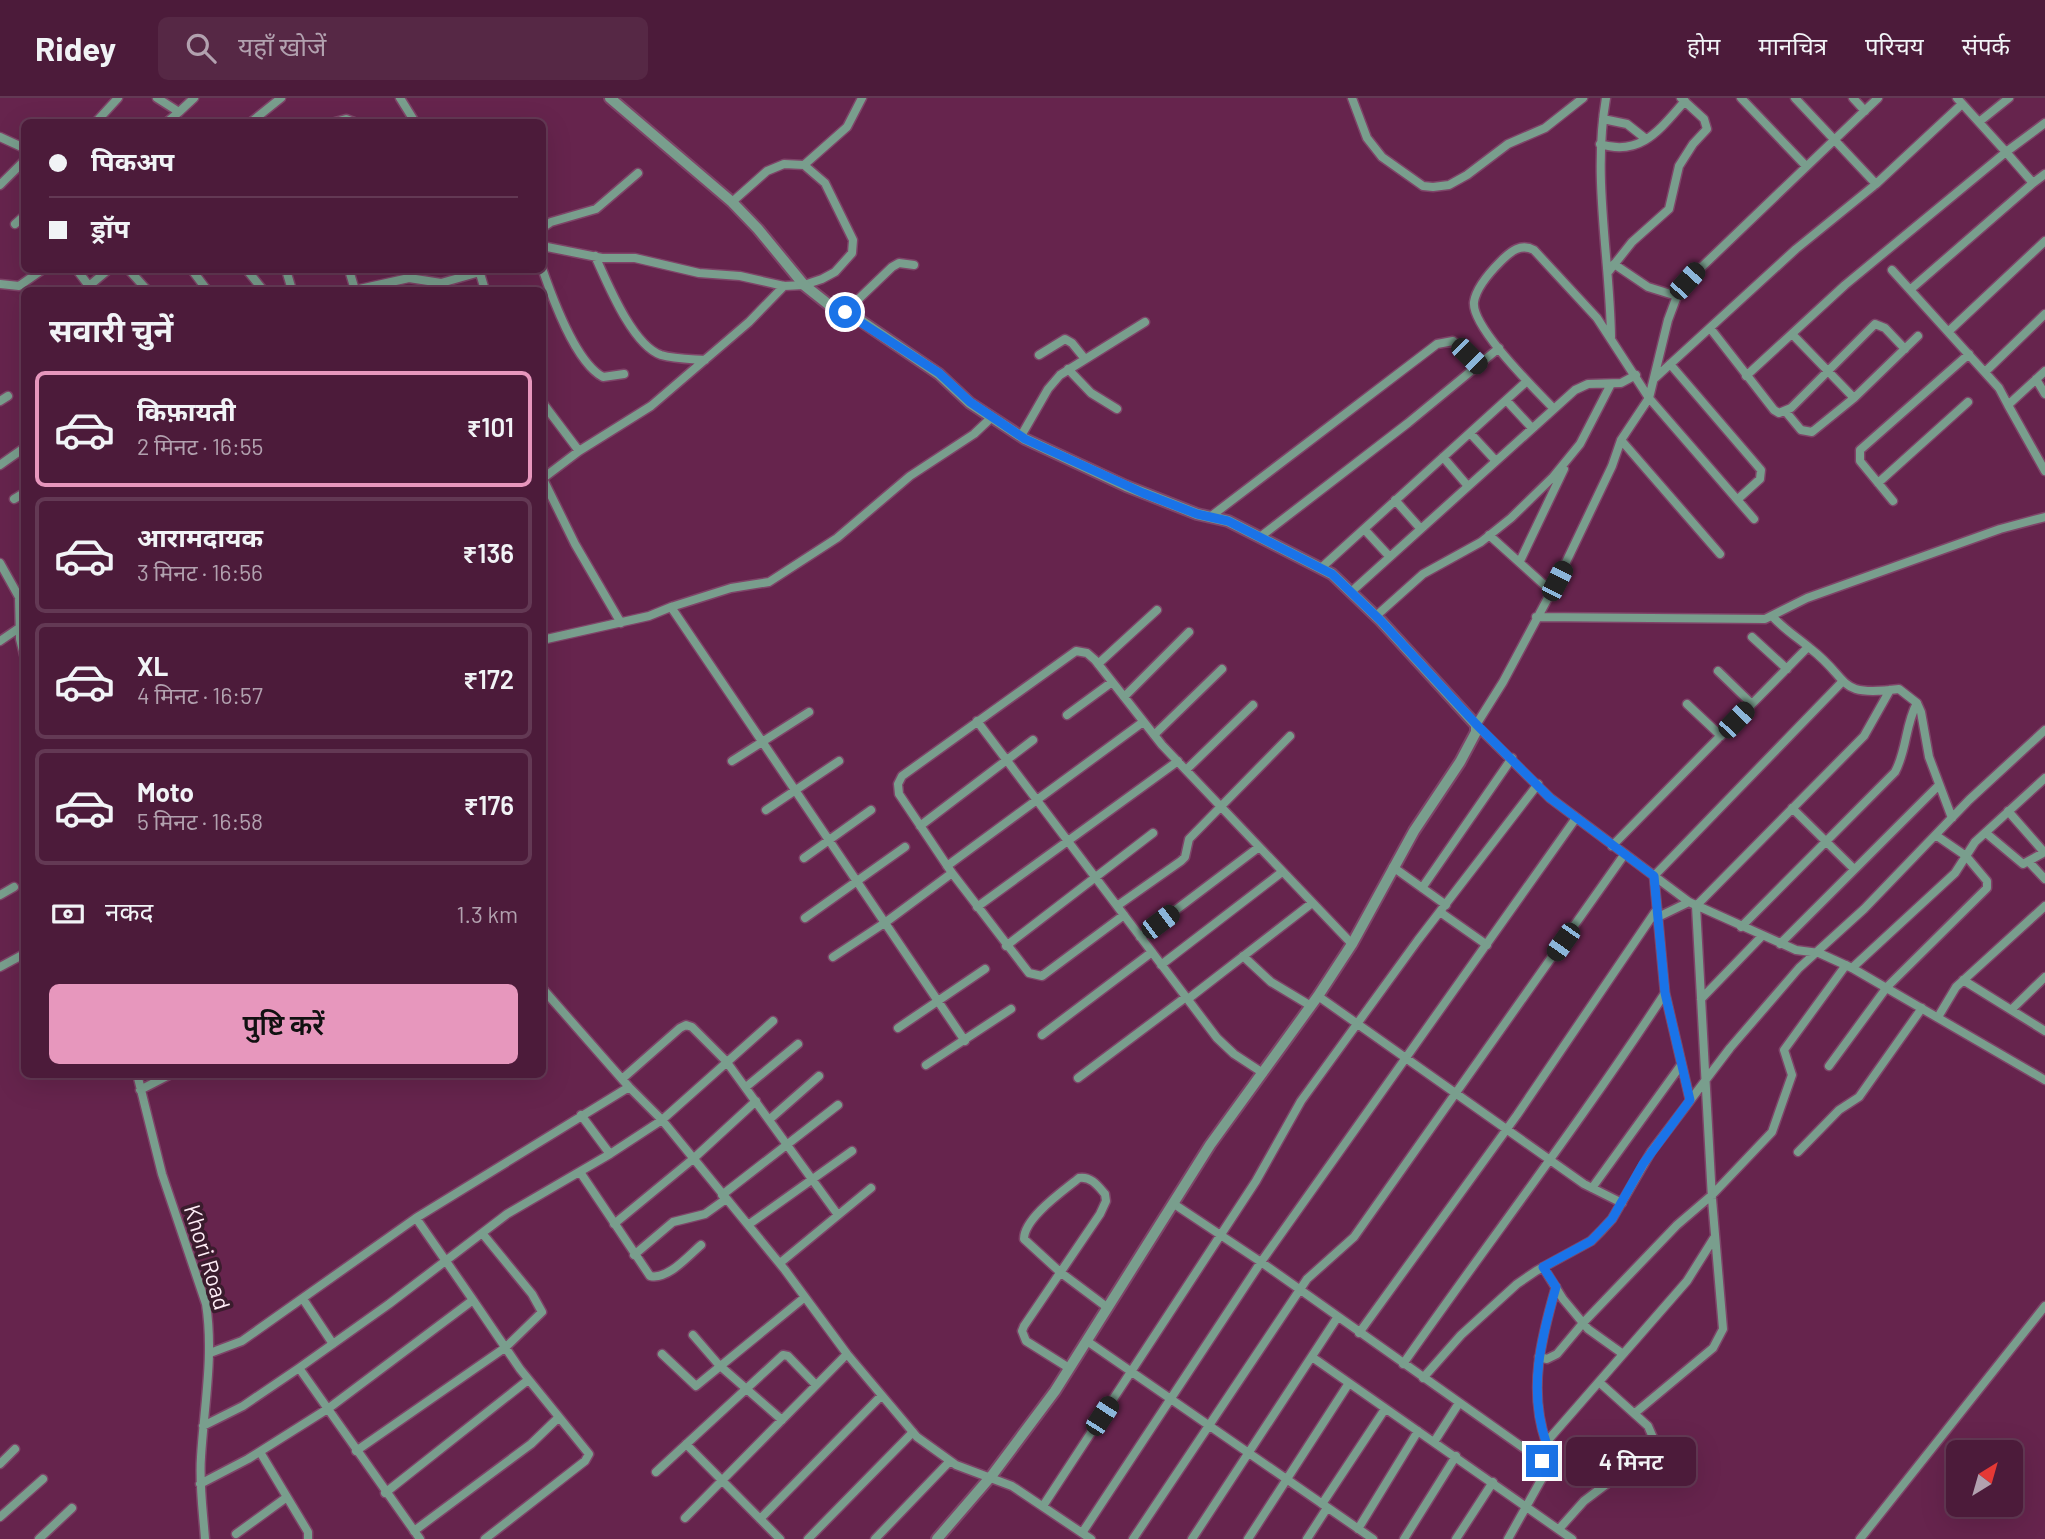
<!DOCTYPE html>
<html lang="hi">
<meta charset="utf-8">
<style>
:root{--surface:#4c1b3a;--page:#562845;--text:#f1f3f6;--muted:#b2a1af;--line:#633954;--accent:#e797bd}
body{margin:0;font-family:Barlow,"Noto Sans Devanagari",sans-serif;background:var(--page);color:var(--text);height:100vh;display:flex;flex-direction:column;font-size:26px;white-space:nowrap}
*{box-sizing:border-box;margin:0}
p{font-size:23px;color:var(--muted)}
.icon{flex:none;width:38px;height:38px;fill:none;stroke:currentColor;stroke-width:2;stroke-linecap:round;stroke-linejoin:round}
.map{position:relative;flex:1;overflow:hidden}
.side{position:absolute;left:21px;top:189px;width:525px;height:791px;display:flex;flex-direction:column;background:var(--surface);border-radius:10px;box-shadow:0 7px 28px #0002,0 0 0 2px var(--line)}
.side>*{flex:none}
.banner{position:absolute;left:21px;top:21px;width:525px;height:154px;border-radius:10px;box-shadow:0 7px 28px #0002,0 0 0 2px var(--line);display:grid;align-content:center;height:154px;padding:0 28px;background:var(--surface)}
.needle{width:46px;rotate:37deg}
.tools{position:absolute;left:1946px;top:1342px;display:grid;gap:14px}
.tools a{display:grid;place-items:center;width:77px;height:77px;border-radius:10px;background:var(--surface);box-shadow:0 7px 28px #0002,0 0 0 2px var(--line);font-size:35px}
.end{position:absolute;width:32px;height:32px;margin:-16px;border:9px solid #1a73e8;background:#fff;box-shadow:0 0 0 4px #fff}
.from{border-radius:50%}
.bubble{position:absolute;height:49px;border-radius:10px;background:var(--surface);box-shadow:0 7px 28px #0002,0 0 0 2px var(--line);font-size:23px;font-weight:600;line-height:49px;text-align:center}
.car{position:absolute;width:21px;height:42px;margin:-21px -10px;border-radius:9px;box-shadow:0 0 5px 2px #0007;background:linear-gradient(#222 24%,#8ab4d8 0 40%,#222 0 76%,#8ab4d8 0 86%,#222 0)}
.banner b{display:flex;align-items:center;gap:24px;height:66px;font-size:26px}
.banner b+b{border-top:2px solid var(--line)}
.banner i{width:18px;height:18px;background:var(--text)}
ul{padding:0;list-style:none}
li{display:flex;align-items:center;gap:21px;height:116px;margin:0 14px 10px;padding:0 14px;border:4px solid var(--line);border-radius:10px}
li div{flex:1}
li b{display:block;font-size:26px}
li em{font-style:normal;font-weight:600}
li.active{border-color:var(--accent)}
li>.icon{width:63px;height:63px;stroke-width:1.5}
h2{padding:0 28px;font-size:32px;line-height:84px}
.pay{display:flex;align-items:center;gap:18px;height:77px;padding:0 28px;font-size:26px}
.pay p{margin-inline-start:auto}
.primary-button{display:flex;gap:14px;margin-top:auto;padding:14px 28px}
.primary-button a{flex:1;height:80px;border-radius:10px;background:var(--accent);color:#111;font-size:28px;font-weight:600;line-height:80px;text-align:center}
header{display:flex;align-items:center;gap:42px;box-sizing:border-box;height:98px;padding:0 35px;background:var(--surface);border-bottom:2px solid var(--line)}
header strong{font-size:33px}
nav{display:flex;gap:38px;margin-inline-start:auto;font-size:24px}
.search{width:490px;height:63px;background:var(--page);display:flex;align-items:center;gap:18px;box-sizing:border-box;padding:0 24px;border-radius:10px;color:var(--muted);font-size:26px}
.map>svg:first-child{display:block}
</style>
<header>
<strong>Ridey</strong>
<div class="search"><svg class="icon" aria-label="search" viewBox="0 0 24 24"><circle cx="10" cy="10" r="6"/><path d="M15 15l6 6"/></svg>यहाँ खोजें</div>
<nav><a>होम</a><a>मानचित्र</a><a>परिचय</a><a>संपर्क</a></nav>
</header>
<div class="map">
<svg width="2045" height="1441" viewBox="0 0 2045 1441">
<rect width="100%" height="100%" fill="#66244d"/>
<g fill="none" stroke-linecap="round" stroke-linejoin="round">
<defs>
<path id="minor" d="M157 0 179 14 194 0
M400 0 415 24
M1352 0 1367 40 1382 59 1423 88 1433 89 1449 87 1467 77 1508 46 1545 30 1583 0
M1606 0C1592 80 1610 160 1611 239
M1741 0 1806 68
M1795 0 1876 86
M1853 0 1865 13
M1878 0 1687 183 1677 198 1668 222 1649 300 1621 342 1612 368 1557 483 1503 584 1476 627 1550 700 1689 804 1796 852 1819 855 1852 870 2045 982
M1957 0 2006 54 2045 25
M1603 21 1627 26 1646 41
M96 24 118 0
M167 24 179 14
M251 24 281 0
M335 24 346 21 354 24
M1979 24 2009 0
M0 39 24 50
M1600 46C1641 59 1660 31 1685 3
M804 67 847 29 862 0
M0 87 24 63
M15 126 24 118
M542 130 551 124 596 111 638 75
M542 148 602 160H635L699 175 740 178 784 188 804 187 822 181 835 174 852 155 853 142 825 85 804 67 784 66 767 73 732 104
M595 158C607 184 632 247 661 257 674 261 691 261 705 262
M1614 166 1648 189 1677 198
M542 170C552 199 575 264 603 279L624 276
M77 172 92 192
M129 172 147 192
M192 172 207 192
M247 172 263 192
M286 172 292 192
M349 172 355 192
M479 172 485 192
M1892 172 1999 290 2008 307
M1609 173 1632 144 1669 111 1679 68 1693 46 1707 31 1704 21 1681 0
M0 186 19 188 42 172
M89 188 108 172
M1911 191 2033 85
M355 192 409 180 441 185 480 174
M845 214 892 169 899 165 914 167
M1710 230 1774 312 1779 315 1791 310 1875 226 1885 230 1905 251
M1949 233 2045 143
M1792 236 1854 300
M1039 257 1065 241 1072 245 1085 261
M1670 266 1761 372 1760 381 1738 401
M1068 271 1091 295 1117 311
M2045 273 2008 307 2045 373
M1985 274 2045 216
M1746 278 1845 187 2006 54 2033 85 2045 76
M1655 280 1796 151 1876 86 1962 6
M2036 281 2045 296
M1506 302 1532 330
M0 303 8 298
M542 304 579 353
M1554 311C1536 292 1471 229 1474 204 1476 190 1492 172 1501 163 1511 153 1521 145 1534 152L1597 220 1649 300 1754 421
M1786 314 1801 332 1812 334 1854 300 1918 238
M1470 335 1495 362
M1021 338 1048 291 1060 277 1145 224
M1621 342 1720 456
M1443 359 1467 387
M0 367 24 350
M542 381 579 353 651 308 749 224 784 188
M543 381 575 446 621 525
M1878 385 1968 304
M14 401 24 395
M1395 402 1420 430
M1893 403 1860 363V352L1969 256
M1210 419 1437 246 1453 243 1479 268
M1364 431 1389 458
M1489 437 1551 493
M1260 439 1408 325 1499 250
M1520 463 1564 371
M0 465 19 499 20 541 24 557
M1321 470 1527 283
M1351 494 1575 292 1588 286 1621 285 1636 277
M671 509 965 943
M1376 518 1423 476 1481 444 1511 420 1553 379 1580 346 1611 286
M1536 519 1765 521 1807 500 2000 431 2045 419
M1773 519C1785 532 1798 540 1811 551 1852 583 1835 599 1899 591L1917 605 1921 614 1929 659 1952 720
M1752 539 1787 571
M542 542 649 518 671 509 731 490 769 484 837 440 910 378 974 336 992 319
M0 543 19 530
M1098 566 1157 512
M1718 573 1752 606
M1124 599 1189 534
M1687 606 1721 638
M1067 617 1112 584
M977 623 1217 940 1234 956 1263 975
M1154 637 1222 571
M732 663 809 614
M1186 672 1253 607
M1792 710 1854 771
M766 712 839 663
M2008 713 2044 754
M920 728 1033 642
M1986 735 2023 766 2045 754
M1612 748 1808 549
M804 760 871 712
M2029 764 2045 781
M947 768 1143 624
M1393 769 1446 807
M1422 790 1512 660
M0 797 14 789
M1117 808 1181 763 1185 759 1189 741 1290 638
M977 809 1178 663
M1440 814 1487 847
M1124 817 1042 878 1029 875 952 775 899 696 898 686 902 678 1076 553 1087 555 1095 562 1162 647 1352 846
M805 820 905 749
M1656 820 1689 804
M1741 829 1895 674C1907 652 1905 627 1917 605
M1140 839 1259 749
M1780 846 1939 687
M1006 848 1153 735
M1243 858 1271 884 1311 908
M833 859 886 824 952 775
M1161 867 1282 774
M0 869 24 856
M1852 870 1955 775 1975 744 2045 680
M1963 882 2045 933
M542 890 629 989 662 1022 785 1172 847 1256 917 1339 956 1367 1012 1388 1091 1441
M1318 898 1584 1086 1622 1105
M1188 901 1312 805
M1701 901 1762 838
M2011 912 2045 879
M1938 919 1956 889 2045 808
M898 930 985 871
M1042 937 1152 854
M926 967 1011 911
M1829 968 1887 889 1987 790V783L1966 758 1937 738
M137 976 162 1076 206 1206C214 1257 204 1308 201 1359 199 1387 203 1413 205 1441
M1078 980 1186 899
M622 981 680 930 686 927 692 929 726 963 838 1117
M746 989 798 946
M140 992 171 976
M1690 1002 1665 895 1654 778 1842 584
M581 1017 610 1056
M770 1021 819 978
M1798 1054 1839 1012 1859 999 1922 910
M580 1074 650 1178C668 1182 688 1158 701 1147
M1592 1090 1681 967
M722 1097 838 1007
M1174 1106 1261 1164 1542 1363 1545 1375 1508 1441
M614 1126 693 1061 756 1003
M748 1127 852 1053
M634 1157 673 1124 705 1116 726 1101
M780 1165 871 1090
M1543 1169 1563 1201 1588 1231 1623 1256
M303 1201 333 1246
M473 1202 520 1271 589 1356 585 1363 485 1441
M1359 1235 1517 1017 1655 814
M693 1237 719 1267 782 1322
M1087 1243 1373 1441
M210 1255 242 1243 416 1120 629 989
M662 1256 696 1288 805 1199
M1312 1259 1572 1441
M1539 1259 1547 1261 1557 1256 1583 1225 1677 1127 1712 1097 1772 1034 1792 977 1784 952 1846 867
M1403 1266C1490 1142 1582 1022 1665 895
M299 1270 420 1441
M1069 1270 1026 1243 1022 1233 1024 1228 1100 1116 1106 1103 1105 1096C1098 1088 1091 1078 1079 1080 1063 1093 1024 1120 1024 1141L1060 1174 1108 1210
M1423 1280 1461 1237 1517 1186 1536 1173 1591 1143 1601 1133 1612 1121 1651 1054 1730 950 1799 870 1864 811 1969 702 2045 632
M1635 1315 1713 1250 1723 1231 1712 1101 1696 808 1864 638 1890 592
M203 1328 243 1308 299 1270 389 1206 507 1116 610 1056 662 1022 773 923
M1434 1344 1459 1305
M1546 1344C1528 1292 1541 1241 1556 1189
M686 1346 780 1441
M356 1353 506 1249 542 1214 532 1196 482 1135
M260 1354 308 1434V1441
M1535 1357 1687 1183 1714 1140
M0 1366 15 1351
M656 1374 783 1257 788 1258 816 1287
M200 1386 248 1361 329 1310 473 1202 416 1120
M385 1395 528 1282
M1322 1406 1385 1311
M1043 1408 1256 1083 1301 1003 1418 842 1538 686
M0 1419 43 1381
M685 1420 847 1256
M760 1421 881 1298
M1358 1431 1418 1333
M1559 1431 1584 1403 1641 1360 1654 1342 1648 1328 1599 1284
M414 1433 531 1346 558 1320
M1082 1435 1261 1164 1576 720
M236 1436 287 1399
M39 1441 72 1410
M808 1441 913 1334
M875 1441 950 1363
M1133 1441 1307 1181 1354 1139 1624 757
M1192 1441 1337 1220
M1248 1441 1349 1285
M1307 1441 1327 1410
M1404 1441 1456 1358
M1456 1441 1493 1384
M1860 1441 2045 1208"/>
<path id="tertiary" d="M610 0 732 104 758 131 804 187 828 206 861 223 939 276 970 305 1025 341 1126 388 1197 416 1228 423 1332 476 1381 523 1476 627V634L1460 664 1414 733 1352 846 1318 898 1210 1047 1055 1293 993 1376 937 1441"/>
</defs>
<use href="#minor" stroke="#7e4468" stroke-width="11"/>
<use href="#tertiary" stroke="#7e4468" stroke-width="14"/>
<use href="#minor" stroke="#799e8d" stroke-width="8"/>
<use href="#tertiary" stroke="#799e8d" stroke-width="10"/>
</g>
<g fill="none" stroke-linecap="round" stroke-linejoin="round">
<path stroke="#1a73e8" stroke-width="9" d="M845 214 939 275 970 304 1025 341 1143 395 1197 416 1228 423 1332 476 1381 523 1476 626 1550 700 1654 778 1665 895 1690 1002 1643 1066 1612 1121 1591 1143 1543 1169 1556 1189C1541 1241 1528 1292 1546 1344L1535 1357 1542 1363"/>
</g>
<g text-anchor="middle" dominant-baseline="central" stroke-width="7" stroke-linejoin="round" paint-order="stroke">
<g font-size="23" fill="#feedf6" stroke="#3a1c2d">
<text transform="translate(208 1159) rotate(73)">Khori Road</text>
</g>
</g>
</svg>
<div class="tools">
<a><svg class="needle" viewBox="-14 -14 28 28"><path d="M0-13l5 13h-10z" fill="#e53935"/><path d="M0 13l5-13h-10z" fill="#b2a1af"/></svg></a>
</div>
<i class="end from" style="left:845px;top:214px"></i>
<i class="end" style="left:1542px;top:1363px"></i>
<div class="bubble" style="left:1566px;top:1339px;width:130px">4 मिनट</div>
<i class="car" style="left:1687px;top:183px;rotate:42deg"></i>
<i class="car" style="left:1469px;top:258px;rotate:135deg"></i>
<i class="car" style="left:1557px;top:483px;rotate:27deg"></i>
<i class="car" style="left:1736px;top:622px;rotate:44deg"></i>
<i class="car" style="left:1160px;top:824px;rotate:53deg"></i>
<i class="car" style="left:1563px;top:844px;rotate:215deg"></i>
<i class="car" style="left:1102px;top:1318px;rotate:33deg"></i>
<div class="banner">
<b><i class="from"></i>पिकअप</b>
<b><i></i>ड्रॉप</b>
</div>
<section class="side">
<h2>सवारी चुनें</h2>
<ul>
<li class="active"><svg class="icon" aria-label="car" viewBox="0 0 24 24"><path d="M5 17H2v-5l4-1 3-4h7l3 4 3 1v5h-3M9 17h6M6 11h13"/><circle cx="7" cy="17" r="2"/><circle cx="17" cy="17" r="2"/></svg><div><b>किफ़ायती</b><p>2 मिनट · 16:55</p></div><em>₹101</em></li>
<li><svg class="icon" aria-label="car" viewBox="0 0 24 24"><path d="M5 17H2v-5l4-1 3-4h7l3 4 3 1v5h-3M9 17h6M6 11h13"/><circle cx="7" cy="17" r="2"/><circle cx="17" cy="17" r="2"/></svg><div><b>आरामदायक</b><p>3 मिनट · 16:56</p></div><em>₹136</em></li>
<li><svg class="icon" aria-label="car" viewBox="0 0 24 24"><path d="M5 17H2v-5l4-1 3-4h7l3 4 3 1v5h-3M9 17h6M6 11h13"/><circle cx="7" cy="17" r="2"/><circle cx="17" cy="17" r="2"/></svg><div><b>XL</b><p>4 मिनट · 16:57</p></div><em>₹172</em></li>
<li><svg class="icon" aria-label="car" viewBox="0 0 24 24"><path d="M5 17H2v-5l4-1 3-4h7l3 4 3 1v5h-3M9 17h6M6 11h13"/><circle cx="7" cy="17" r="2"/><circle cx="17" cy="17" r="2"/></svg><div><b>Moto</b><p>5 मिनट · 16:58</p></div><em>₹176</em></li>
</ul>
<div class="pay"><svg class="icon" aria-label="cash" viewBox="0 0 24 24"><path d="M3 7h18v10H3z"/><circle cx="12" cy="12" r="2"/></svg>नकद<p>1.3 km</p></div>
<div class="primary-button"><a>पुष्टि करें</a></div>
</section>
</div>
